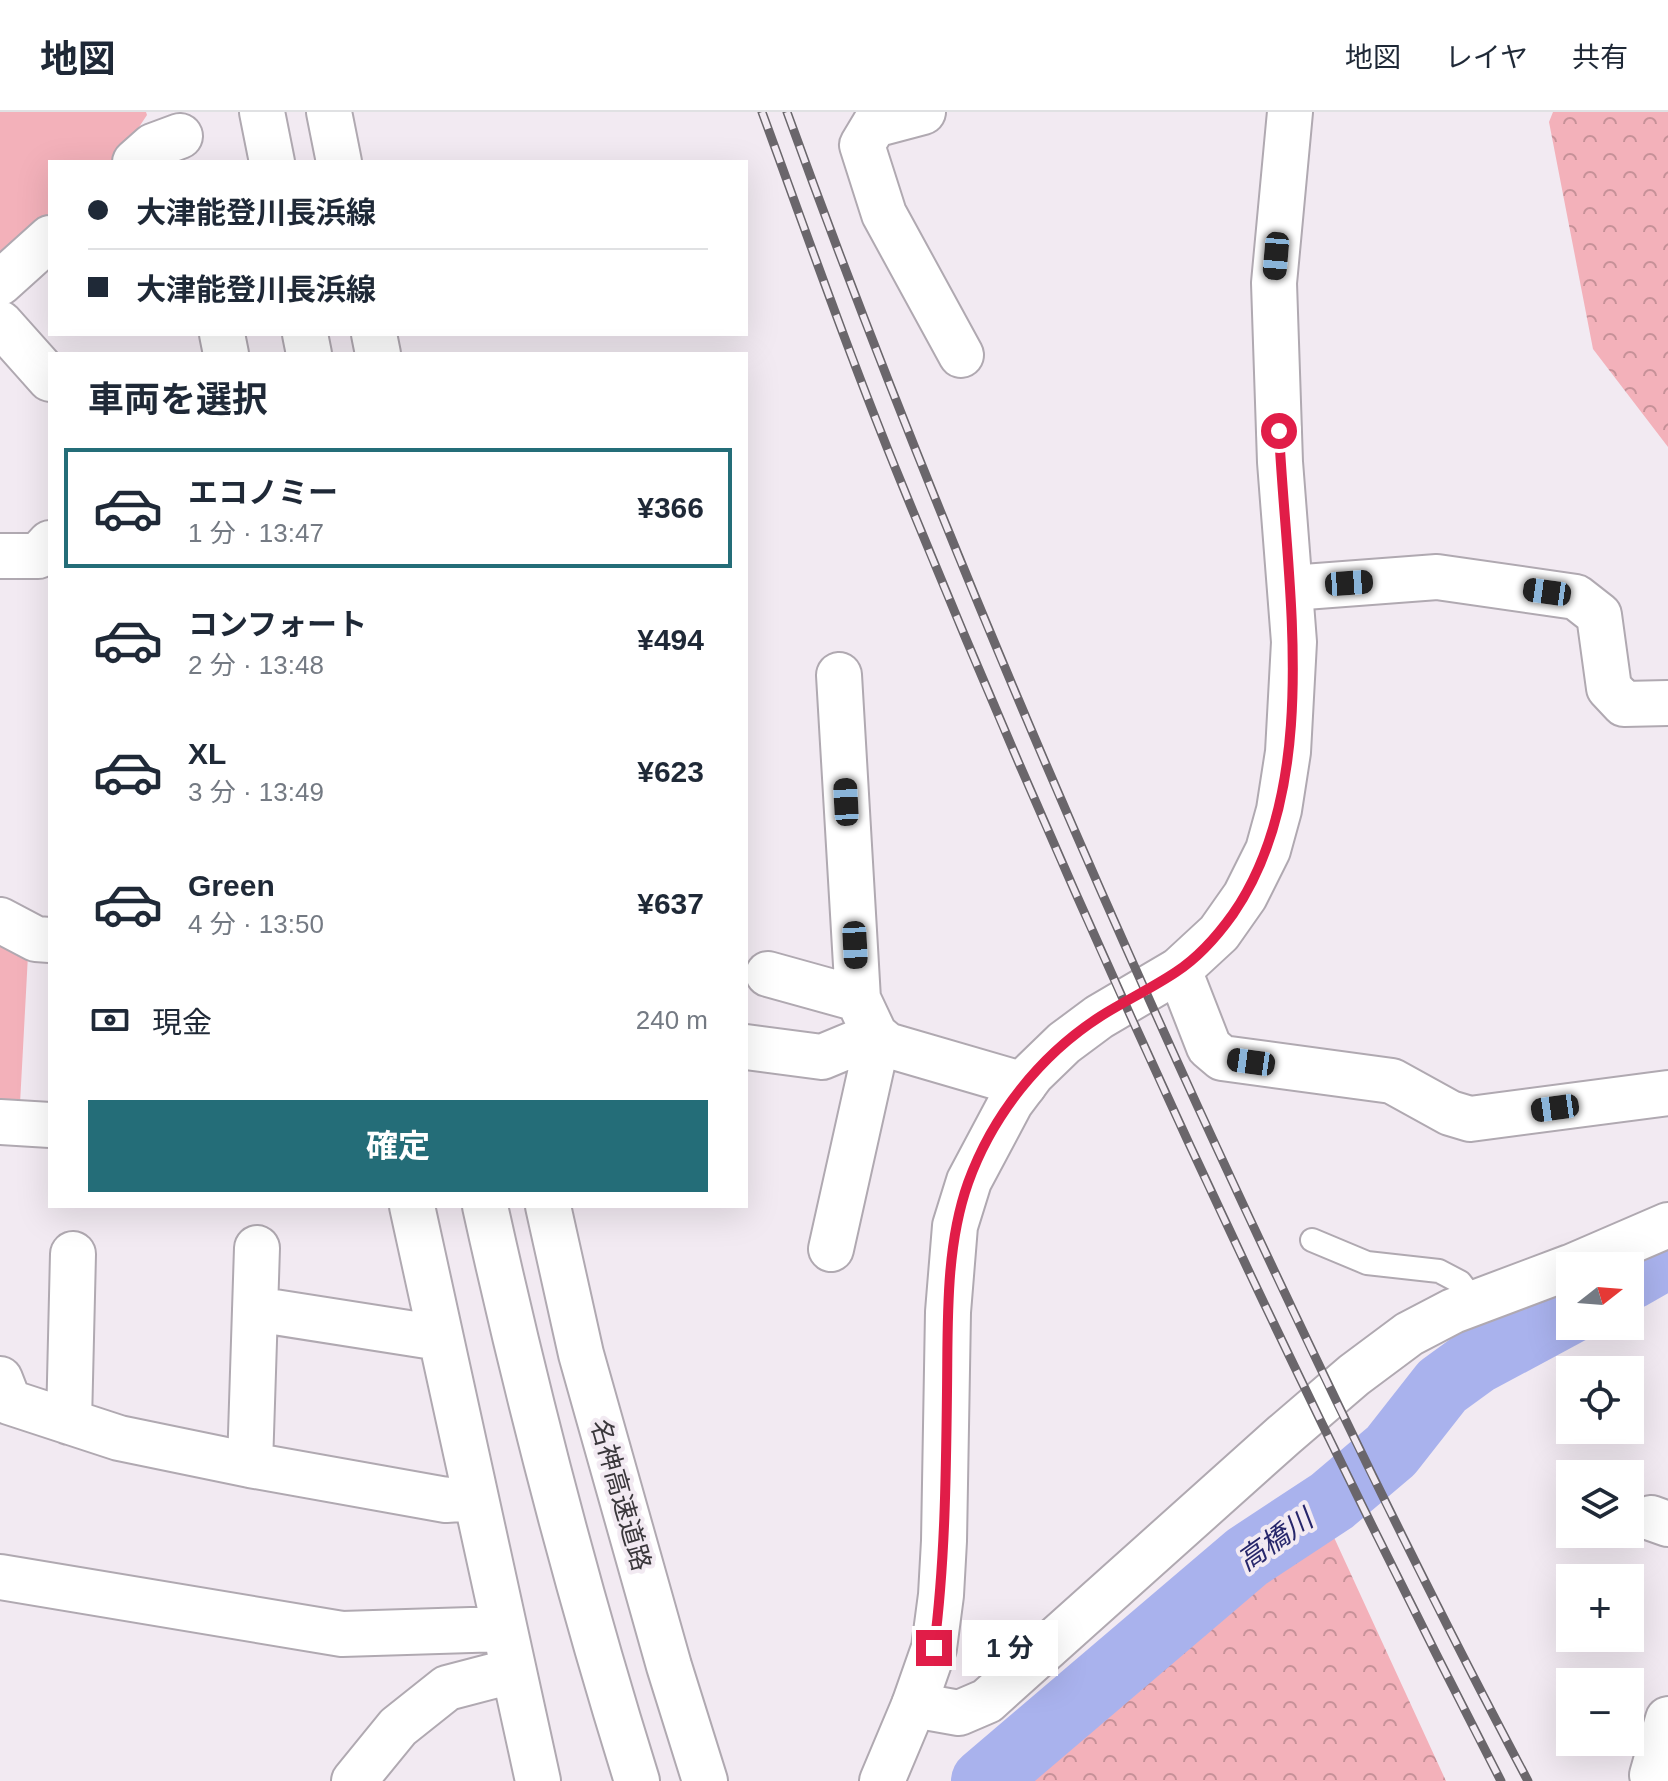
<!DOCTYPE html>
<html lang="ja">
<meta charset="utf-8">
<style>
:root{--surface:#fff;--page:#f2f2f3;--text:#1f2937;--muted:#747a83;--line:#e0e1e3;--accent:#246d78}
body{margin:0;font-family:Arial,"Noto Sans JP",sans-serif;background:var(--page);color:var(--text);height:100vh;display:flex;flex-direction:column;font-size:30px;white-space:nowrap}
*{box-sizing:border-box;margin:0}
p{font-size:26px;color:var(--muted)}
.icon{flex:none;width:44px;height:44px;fill:none;stroke:currentColor;stroke-width:2;stroke-linecap:round;stroke-linejoin:round}
.map{position:relative;flex:1;overflow:hidden}
.sheet{position:absolute;left:48px;top:240px;width:700px;height:856px;display:flex;flex-direction:column;background:var(--surface);border-radius:0px;box-shadow:0 8px 32px #0002}
.sheet>*{flex:none}
.guide{position:absolute;left:48px;top:48px;width:700px;height:176px;border-radius:0px;box-shadow:0 8px 32px #0002;display:grid;align-content:center;height:176px;padding:0 40px;background:var(--surface)}
.needle{width:52px;rotate:73deg}
.buttons{position:absolute;left:1556px;top:1140px;display:grid;gap:16px}
.buttons a{display:grid;place-items:center;width:88px;height:88px;border-radius:0px;background:var(--surface);box-shadow:0 8px 32px #0002;font-size:40px}
.end{position:absolute;width:36px;height:36px;margin:-18px;border:10px solid #e11d48;background:#fff;box-shadow:0 0 0 4px #fff}
.from{border-radius:50%}
.bubble{position:absolute;height:56px;border-radius:0px;background:var(--surface);box-shadow:0 8px 32px #0002;font-size:26px;font-weight:700;line-height:56px;text-align:center}
.car{position:absolute;width:24px;height:48px;margin:-24px -12px;border-radius:10px;box-shadow:0 0 6px 2px #0007;background:linear-gradient(#222 24%,#8ab4d8 0 40%,#222 0 76%,#8ab4d8 0 86%,#222 0)}
.guide b{display:flex;align-items:center;gap:28px;height:76px;font-size:30px}
.guide b+b{border-top:2px solid var(--line)}
.guide i{width:20px;height:20px;background:var(--text)}
ul{padding:0;list-style:none}
li{display:flex;align-items:center;gap:24px;height:120px;margin:0 16px 12px;padding:0 24px;border:4px solid transparent;border-radius:0px}
li div{flex:1}
li b{display:block;font-size:30px}
li em{font-style:normal;font-weight:700}
li.current{border-color:var(--accent)}
li>.icon{width:72px;height:72px;stroke-width:1.5}
h2{padding:0 40px;font-size:36px;line-height:96px}
.pay{display:flex;align-items:center;gap:20px;height:88px;padding:0 40px;font-size:30px}
.pay p{margin-inline-start:auto}
.button{display:flex;gap:16px;margin-top:auto;padding:16px 40px}
.button a{flex:1;height:92px;border-radius:0px;background:var(--accent);color:#fff;font-size:32px;font-weight:700;line-height:92px;text-align:center}
header{display:flex;align-items:center;gap:48px;box-sizing:border-box;height:112px;padding:0 40px;background:var(--surface);border-bottom:2px solid var(--line)}
header strong{font-size:38px}
nav{display:flex;gap:44px;margin-inline-start:auto;font-size:28px}
.map>svg:first-child{display:block}
</style>
<header>
<strong>地図</strong>
<nav><a>地図</a><a>レイヤ</a><a>共有</a></nav>
</header>
<div class="map">
<svg width="1668" height="1669" viewBox="0 0 1668 1669">
<defs>
<pattern id="forest-crowns" width="20" height="18" patternUnits="userSpaceOnUse" patternTransform="scale(2)"><rect width="20" height="18" fill="#f3b1ba"/><path d="M2 6a3 3 0 1 1 6 0M12 15a3 3 0 1 1 6 0" fill="none" stroke="#c69198"/></pattern>
</defs>
<rect width="100%" height="100%" fill="#f2eaf2"/>
<path fill="url(#forest-crowns)" d="M1553 0H1668V335L1593 237 1549 10Z
M1332 1421 1446 1669H1026L1161 1549Z"/>
<path fill="#f3b1ba" d="M0 0H146L147 3 125 36 110 50H50V107L0 152Z
M0 827 28 843 20 992 0 990Z"/>
<g fill="none" stroke-linecap="round" stroke-linejoin="round">
<path stroke="#a9b2ed" stroke-width="66" d="M1630 1165 1668 1143
M984 1669 1247 1445 1332 1389 1391 1339 1442 1274 1475 1250 1570 1199"/>
<defs>
<path id="lane" d="M1312 1128 1367 1151 1439 1159 1460 1170 1476 1191"/>
<path id="street" d="M923 0 874 13 862 33 884 102 961 243
M135 50 153 34 180 24
M0 171 50 126
M0 211 50 267
M222 222 226 242
M0 444H38L50 431
M1291 476 1437 465 1576 485 1599 503 1609 576 1624 592 1668 591
M839 563 858 887 875 923 887 933 1024 973
M0 808 36 827 50 828
M1179 858 1209 935 1222 946 1392 969 1450 1001 1470 1007 1668 981
M768 862 858 887
M746 935 822 945 875 923 872 953 831 1137
M0 1010 50 1013
M412 1094 538 1669
M1573 1154 1668 1113
M255 1197 440 1226
M0 1267 9 1290 119 1326 250 1353 446 1388 476 1386
M69 1310 73 1142
M250 1353 257 1136
M1651 1406 1668 1412
M0 1465 342 1522 503 1517
M914 1593 959 1601 987 1589 1284 1323 1354 1263 1409 1222 1453 1199 1570 1155
M1652 1663 1668 1607
M354 1669 398 1615 447 1576 512 1559"/>
<path id="primary" d="M882 1669 914 1593 934 1536 941 1483 944 1429 948 1200 955 1114 969 1069 1011 990 1032 962 1064 931 1099 905 1179 858 1219 821 1245 784 1268 738 1279 698 1288 640 1294 530 1280 350 1274 171 1290 0"/>
<path id="highway" d="M262 0 272 50
M329 0 339 50
M305 222 309 242
M374 222 378 242
M485 1094C528 1288 578 1480 637 1669
M548 1094 581 1242 669 1554 705 1669"/>
</defs>
<use href="#lane" stroke="#b0a9b1" stroke-width="26"/>
<use href="#street" stroke="#b0a9b1" stroke-width="48"/>
<use href="#primary" stroke="#b0a9b1" stroke-width="48"/>
<use href="#highway" stroke="#b0a9b1" stroke-width="48"/>
<use href="#lane" stroke="#fff" stroke-width="22"/>
<use href="#street" stroke="#fff" stroke-width="44"/>
<use href="#primary" stroke="#fff" stroke-width="44"/>
<use href="#highway" stroke="#fff" stroke-width="44"/>
<defs>
<path id="rail" d="M762 0C807 123 851 248 901 370 1081 812 1282 1244 1501 1669
M787 0C909 337 1048 667 1197 993 1302 1221 1410 1447 1528 1669"/>
</defs>
<use href="#rail" stroke="#6a666b" stroke-width="9"/>
<use href="#rail" stroke="#f2eaf2" stroke-width="6" stroke-dasharray="18" stroke-linecap="butt"/>
</g>
<g fill="none" stroke-linecap="round" stroke-linejoin="round">
<path stroke="#e11d48" stroke-width="10" d="M934 1536C945 1451 946 1365 947 1279 948 1211 945 1136 968 1071 992 1004 1040 943 1101 904 1125 889 1152 876 1176 860 1199 845 1218 823 1233 802 1324 670 1286 470 1279 319"/>
</g>
<g text-anchor="middle" dominant-baseline="central" stroke-width="8" stroke-linejoin="round" paint-order="stroke">
<g font-size="26" fill="#3a373b" stroke="#f2eaf2">
<text transform="translate(621 1383) rotate(74)">名神高速道路</text>
</g>
<g font-size="28" font-style="italic" fill="#27276b" stroke="#f2eaf2">
<text transform="translate(1275 1428) rotate(-35)">高橋川</text>
</g>
</g>
</svg>
<div class="buttons">
<a><svg class="needle" viewBox="-14 -14 28 28"><path d="M0-13l5 13h-10z" fill="#e53935"/><path d="M0 13l5-13h-10z" fill="#747a83"/></svg></a>
<a><svg class="icon" aria-label="locate" viewBox="0 0 24 24"><circle cx="12" cy="12" r="6"/><path d="M12 2v4M12 18v4M2 12h4M18 12h4"/></svg></a>
<a><svg class="icon" aria-label="layers" viewBox="0 0 24 24"><path d="M12 4l9 5-9 5-9-5zM3 14l9 5 9-5"/></svg></a>
<a>+</a>
<a>−</a>
</div>
<i class="end from" style="left:1279px;top:319px"></i>
<i class="end" style="left:934px;top:1536px"></i>
<div class="bubble" style="left:962px;top:1508px;width:96px">1 分</div>
<i class="car" style="left:1276px;top:144px;rotate:185deg"></i>
<i class="car" style="left:1349px;top:471px;rotate:86deg"></i>
<i class="car" style="left:1547px;top:480px;rotate:278deg"></i>
<i class="car" style="left:846px;top:690px;rotate:357deg"></i>
<i class="car" style="left:855px;top:833px;rotate:177deg"></i>
<i class="car" style="left:1251px;top:950px;rotate:278deg"></i>
<i class="car" style="left:1555px;top:996px;rotate:262deg"></i>
<div class="guide">
<b><i class="from"></i>大津能登川長浜線</b>
<b><i></i>大津能登川長浜線</b>
</div>
<section class="sheet">
<h2>車両を選択</h2>
<ul>
<li class="current"><svg class="icon" aria-label="car" viewBox="0 0 24 24"><path d="M5 17H2v-5l4-1 3-4h7l3 4 3 1v5h-3M9 17h6M6 11h13"/><circle cx="7" cy="17" r="2"/><circle cx="17" cy="17" r="2"/></svg><div><b>エコノミー</b><p>1 分 · 13:47</p></div><em>¥366</em></li>
<li><svg class="icon" aria-label="car" viewBox="0 0 24 24"><path d="M5 17H2v-5l4-1 3-4h7l3 4 3 1v5h-3M9 17h6M6 11h13"/><circle cx="7" cy="17" r="2"/><circle cx="17" cy="17" r="2"/></svg><div><b>コンフォート</b><p>2 分 · 13:48</p></div><em>¥494</em></li>
<li><svg class="icon" aria-label="car" viewBox="0 0 24 24"><path d="M5 17H2v-5l4-1 3-4h7l3 4 3 1v5h-3M9 17h6M6 11h13"/><circle cx="7" cy="17" r="2"/><circle cx="17" cy="17" r="2"/></svg><div><b>XL</b><p>3 分 · 13:49</p></div><em>¥623</em></li>
<li><svg class="icon" aria-label="car" viewBox="0 0 24 24"><path d="M5 17H2v-5l4-1 3-4h7l3 4 3 1v5h-3M9 17h6M6 11h13"/><circle cx="7" cy="17" r="2"/><circle cx="17" cy="17" r="2"/></svg><div><b>Green</b><p>4 分 · 13:50</p></div><em>¥637</em></li>
</ul>
<div class="pay"><svg class="icon" aria-label="cash" viewBox="0 0 24 24"><path d="M3 7h18v10H3z"/><circle cx="12" cy="12" r="2"/></svg>現金<p>240 m</p></div>
<div class="button"><a>確定</a></div>
</section>
</div>
